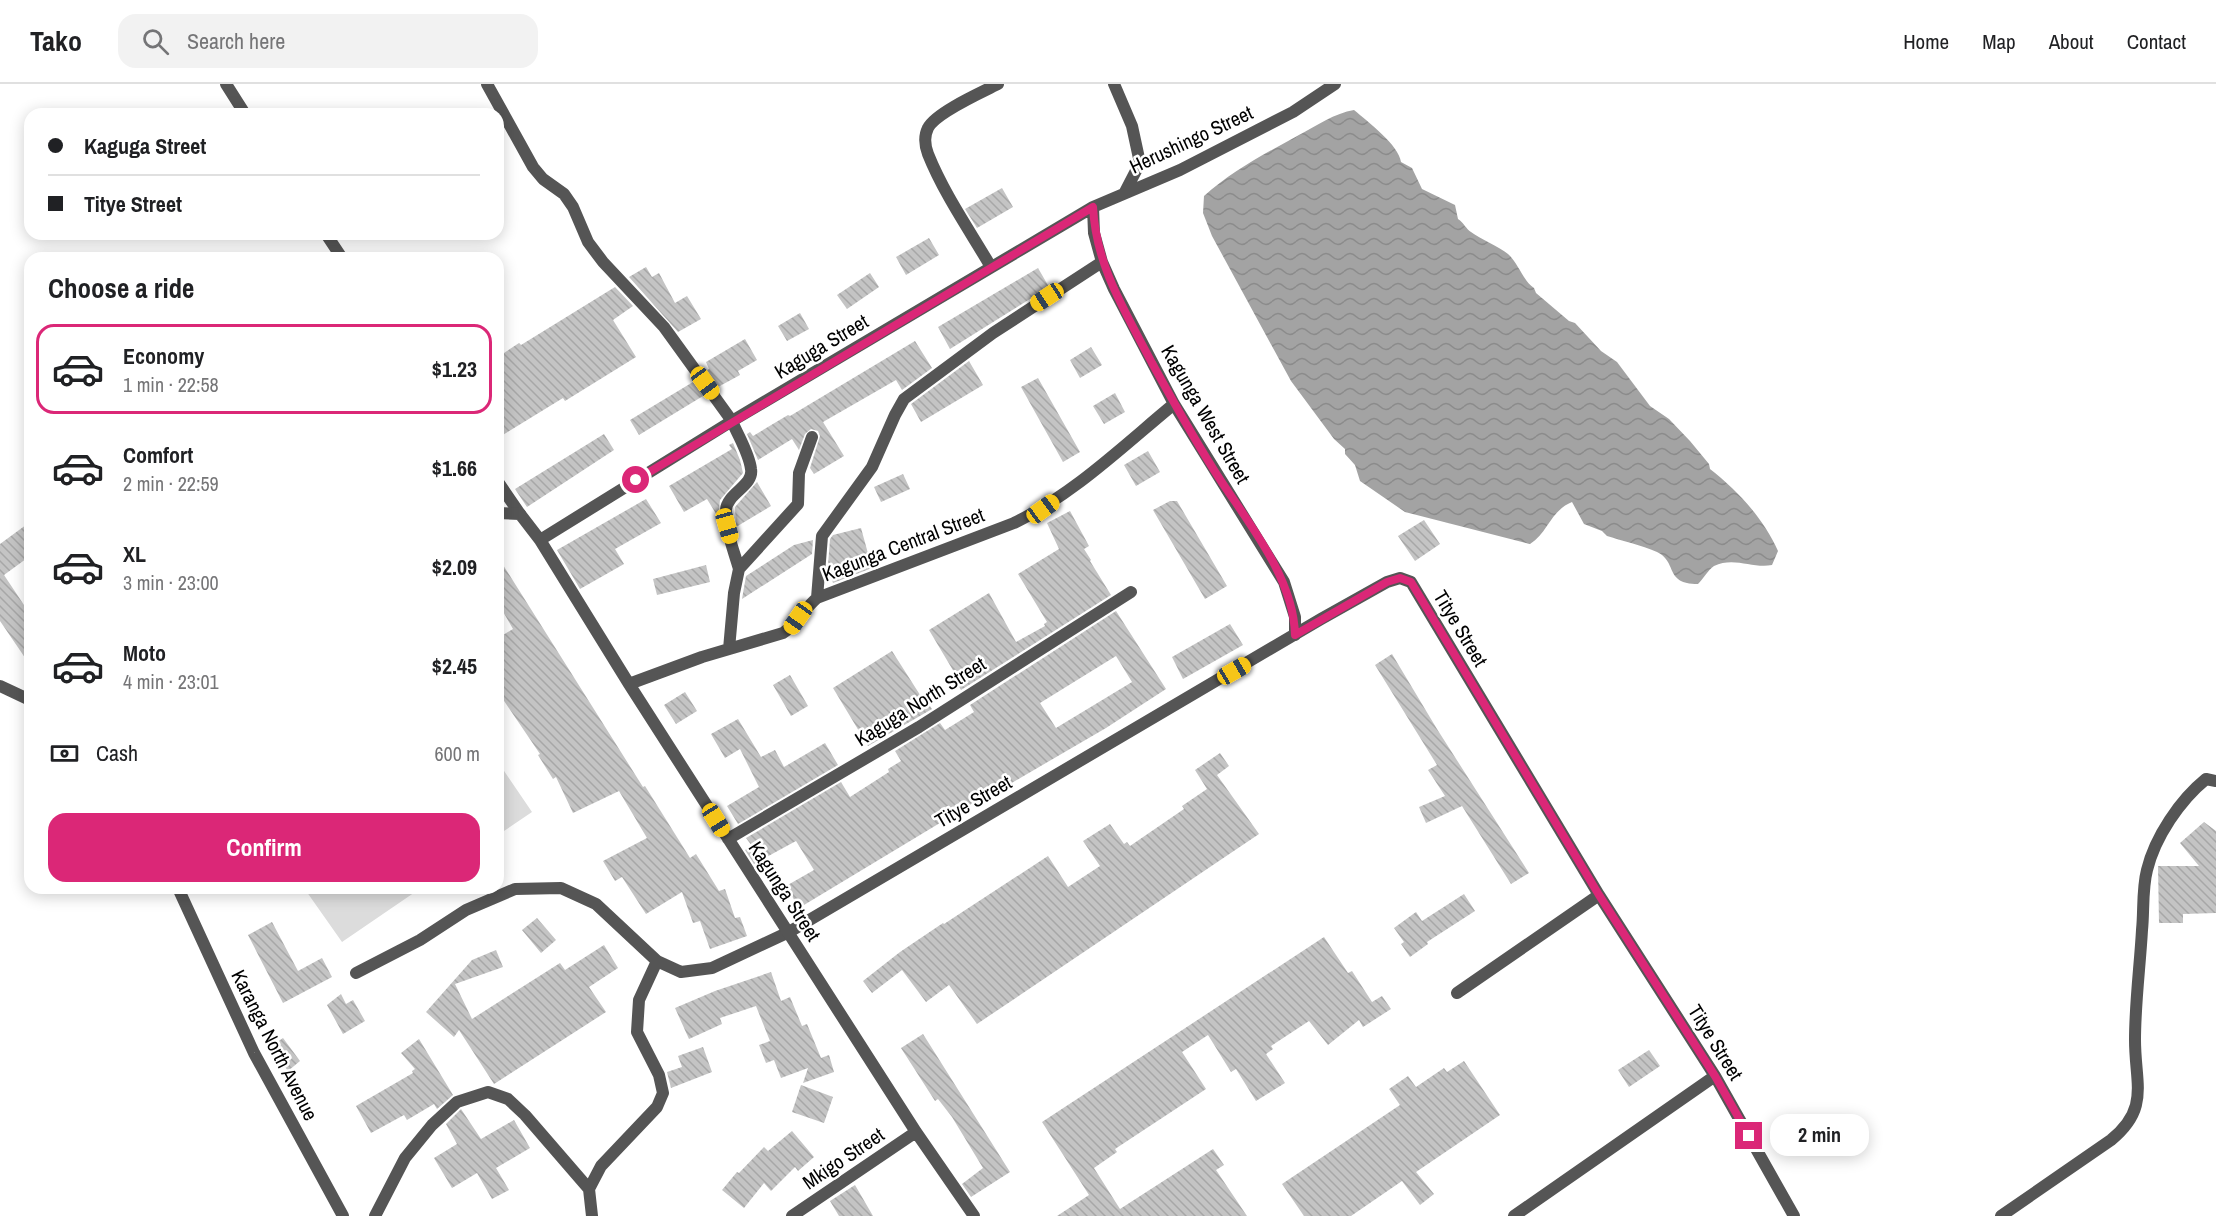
<!DOCTYPE html>
<meta charset="utf-8">
<style>
:root{--surface:#fff;--page:#f2f2f2;--text:#202124;--muted:#757577;--line:#e0e0e0;--accent:#db2777}
body{margin:0;font-family:"Archivo Narrow",sans-serif;background:var(--page);color:var(--text);height:100vh;display:flex;flex-direction:column;font-size:22px;white-space:nowrap}
*{box-sizing:border-box;margin:0}
p{font-size:20px;color:var(--muted)}
.icon{flex:none;width:33px;height:33px;fill:none;stroke:currentColor;stroke-width:2;stroke-linecap:round;stroke-linejoin:round}
.map{position:relative;flex:1;overflow:hidden}
.side{position:absolute;left:24px;top:168px;width:480px;height:642px;display:flex;flex-direction:column;background:var(--surface);border-radius:18px;box-shadow:0 3px 15px #0003}
.side>*{flex:none}
.guide{position:absolute;left:24px;top:24px;width:480px;height:132px;border-radius:18px;box-shadow:0 3px 15px #0003;display:grid;align-content:center;height:132px;padding:0 24px;background:var(--surface)}
.end{position:absolute;width:27px;height:27px;margin:-14px;border:8px solid #db2777;background:#fff;box-shadow:0 0 0 3px #fff}
.from{border-radius:50%}
.bubble{position:absolute;height:42px;border-radius:18px;background:var(--surface);box-shadow:0 3px 15px #0003;font-size:20px;font-weight:700;line-height:42px;text-align:center}
.car{position:absolute;width:18px;height:36px;margin:-18px -9px;border-radius:8px;box-shadow:0 0 4px 2px #0007;background:linear-gradient(#f5c518 24%,#345 0 40%,#f5c518 0 76%,#345 0 86%,#f5c518 0)}
.guide b{display:flex;align-items:center;gap:21px;height:57px;font-size:22px}
.guide b+b{border-top:2px solid var(--line)}
.guide i{width:15px;height:15px;background:var(--text)}
ul{padding:0;list-style:none}
li{display:flex;align-items:center;gap:18px;height:90px;margin:0 12px 9px;padding:0 12px;border:3px solid transparent;border-radius:18px}
li div{flex:1}
li b{display:block;font-size:22px}
li em{font-style:normal;font-weight:700}
li.current{border-color:var(--accent)}
li>.icon{width:54px;height:54px;stroke-width:1.5}
h2{padding:0 24px;font-size:27px;line-height:72px}
.pay{display:flex;align-items:center;gap:15px;height:66px;padding:0 24px;font-size:22px}
.pay p{margin-inline-start:auto}
.cta{display:flex;gap:12px;margin-top:auto;padding:12px 24px}
.cta a{flex:1;height:69px;border-radius:18px;background:var(--accent);color:#fff;font-size:24px;font-weight:700;line-height:69px;text-align:center}
header{display:flex;align-items:center;gap:36px;box-sizing:border-box;height:84px;padding:0 30px;background:var(--surface);border-bottom:2px solid var(--line)}
header strong{font-size:28px}
nav{display:flex;gap:33px;margin-inline-start:auto;font-size:21px}
.search{width:420px;height:54px;background:var(--page);display:flex;align-items:center;gap:15px;box-sizing:border-box;padding:0 21px;border-radius:18px;color:var(--muted);font-size:22px}
.map>svg:first-child{display:block}
</style>
<header>
<strong>Tako</strong>
<div class="search"><svg class="icon" aria-label="search" viewBox="0 0 24 24"><circle cx="10" cy="10" r="6"/><path d="M15 15l6 6"/></svg>Search here</div>
<nav><a>Home</a><a>Map</a><a>About</a><a>Contact</a></nav>
</header>
<div class="map">
<svg width="2216" height="1132" viewBox="0 0 2216 1132">
<defs>
<pattern id="water-waves" width="16" height="10" patternUnits="userSpaceOnUse" patternTransform="scale(1.5)"><rect width="16" height="10" fill="#a3a3a3"/><path d="M0 5q4-4 8 0t8 0" fill="none" stroke="#8b8b8b"/></pattern>
<pattern id="building-back-hatch" width="6" height="6" patternUnits="userSpaceOnUse" patternTransform="scale(1.5)"><rect width="6" height="6" fill="#c4c4c4"/><path d="M-1 5l2 2M0 0l6 6M5-1l2 2" fill="none" stroke="#a7a7a7"/></pattern>
</defs>
<rect width="100%" height="100%" fill="#fff"/>
<path fill="#dcdcdc" d="M498 678 532 728 498 751Z
M304 804H421L342 858Z"/>
<path fill="url(#water-waves)" d="M1354 26C1368 38 1399 61 1401 78L1412 84 1422 105 1455 121 1458 135C1464 139 1466 145 1471 148 1481 155 1499 163 1508 170 1519 180 1523 197 1534 204L1536 209 1569 237 1575 239 1601 267 1617 278 1650 322 1669 335 1690 357 1709 380 1710 385C1738 407 1764 435 1778 467L1772 481C1753 485 1734 472 1714 482 1708 486 1703 495 1698 500 1664 500 1678 478 1657 468 1641 461 1623 457 1607 452L1602 447 1584 440 1572 418C1550 427 1548 449 1530 460L1405 428 1360 397 1355 381 1345 370V365L1334 355 1291 297 1212 152 1203 129 1204 112C1232 87 1266 69 1299 51 1316 42 1335 29 1354 26Z"/>
<path fill="url(#building-back-hatch)" fill-rule="evenodd" d="M1002 104 1013 123 977 144 965 125Z
M929 154 939 171 906 191 896 173Z
M646 183 652 193 659 189 675 219 687 212 701 235 678 248 629 193Z
M1038 184 1049 203 950 265 938 243Z
M870 189 879 203 847 225 837 211Z
M615 203 633 222 613 236 636 273 565 317 563 314 498 354V273L519 259 521 261Z
M800 229 809 245 787 257 778 242Z
M745 255 757 276 738 287 740 291 718 303 706 287 709 285 706 278Z
M915 257 932 284 902 306 896 296 823 338 844 372 814 390 810 384 820 352 818 347 811 345 805 350 799 366 792 355 758 376 747 350 750 348 753 352 788 331 790 332Z
M1091 263 1102 281 1080 294 1070 276Z
M969 277 983 301 921 338 911 320Z
M1038 294 1080 368 1063 378 1021 303Z
M693 298 703 312 639 351 630 336Z
M1115 309 1125 328 1104 340 1093 322Z
M604 350 614 366 527 423 515 405Z
M733 359 740 376 743 389 720 416 718 433 707 415 684 428 669 402 732 365 729 361Z
M1148 367 1160 388 1136 402 1124 381Z
M903 390 910 405 881 418 874 403Z
M757 398 771 422 736 443 735 423Z
M646 415 661 439 615 465 624 480 580 505 557 466Z
M1170 417H1177L1227 502 1205 515 1153 426Z
M1070 427 1089 462 1084 465 1091 476 1090 477 1111 511 961 606 954 595 957 593 929 546 989 509 1016 558 1045 542 1044 540 1047 538 1018 490 1059 465 1047 439Z
M1424 436 1440 460 1415 477 1398 452Z
M30 438V472L4 491 30 530V581L0 537V460Z
M861 444 872 484 833 499 828 481 830 455 833 451Z
M813 456 812 470 742 515 746 492 794 461Z
M498 473 643 703 645 702 690 774 696 770 719 807 725 805 735 834 740 833 747 852 710 865 700 837 693 839 682 808 646 830 622 793 615 797 603 777 647 754 619 707 573 729 556 693 553 695 538 671 540 670 498 608V554L513 545 498 519Z
M706 481 710 498 657 511 653 495Z
M1116 527 1166 605 1106 644 979 718 978 716 799 824 786 802 814 786 796 757 754 780 745 766 752 762 746 754 841 698 850 713 889 688 888 685 901 677 895 667 940 639 945 646 974 628 970 621ZM1116 572 1132 598 1056 644 1040 619Z
M1230 540 1243 561 1183 595 1172 573Z
M892 567 922 614 924 613 932 625 868 662 833 604Z
M1392 570 1437 645 1529 789 1511 800 1462 722 1426 739 1419 723 1445 712 1428 686 1437 681 1375 581Z
M790 591 808 622 791 632 773 601Z
M685 608 697 627 676 640 664 621Z
M738 635 761 673 775 666 784 683 825 659 838 681 738 740 727 722 759 703 740 665 725 674 711 650Z
M1220 669 1229 682 1217 691 1259 750 977 940 949 901 926 918 902 886 872 909 863 897 900 868 943 839 944 840 1048 772 1068 803 1100 782 1083 757 1110 740 1124 760 1127 758 1130 762 1184 725 1182 722 1207 705 1195 686Z
M2204 738 2216 747V829L2183 830V839H2159L2158 782H2199L2180 759Z
M1464 810 1475 827 1427 858 1428 860 1410 873 1401 860 1404 858 1394 844 1416 828 1422 837Z
M537 834 556 856 541 869 522 846Z
M272 838 298 887 322 874 332 893 283 919 248 851Z
M1324 853 1348 889 1352 887 1372 918 1382 912 1391 925 1363 943 1359 936 1328 961 1309 937 1271 962 1273 965 1266 970 1285 999 1256 1017 1236 985 1231 988 1208 951 1182 968 1206 1005 1115 1065 1117 1068 1094 1084 1120 1125 1213 1065 1224 1081 1216 1086 1247 1132H1057L1089 1111 1042 1038Z
M604 861 618 884 589 903 606 928 494 1000 459 946 454 953 426 928 472 876 496 866 503 883 455 900 472 935 560 879 565 886Z
M771 888 781 917 790 913 802 942 807 940 821 974 829 971 834 988 803 999 808 984 781 994 774 976 766 979 759 961 770 957 756 922 720 934 722 940 689 955 675 924 715 907Z
M341 910 346 920 353 916 365 937 343 950 327 921Z
M923 950 1010 1088 971 1113 962 1100 983 1084 952 1033 938 1015 935 1017 901 964Z
M283 954 300 977 288 987 270 963Z
M419 955 453 1011 437 1025 434 1020 407 1036 404 1031 371 1049 356 1022 413 989 412 987 415 985 401 969Z
M703 963 712 988 671 1004 667 988 682 983 678 972Z
M1649 966 1660 982 1629 1003 1618 986Z
M1464 977 1500 1031 1416 1088 1434 1110 1420 1121 1402 1097 1351 1132H1304L1282 1100 1400 1021 1389 1005 1408 992 1416 1003 1444 984 1447 988Z
M801 1001 833 1013 824 1039 792 1028Z
M461 1025 481 1055 514 1036 530 1064 496 1084 509 1106 492 1115 477 1089 452 1104 434 1074 457 1060 446 1040Z
M792 1047 814 1073 798 1087 795 1083 771 1107 764 1099 744 1124 722 1106 737 1088 739 1089 764 1063 768 1067Z
M855 1101 873 1132H839L830 1117Z"/>
<g fill="none" stroke-linecap="round" stroke-linejoin="round">
<path stroke="#555" stroke-width="12" d="M226 0 245 30
M487 0 533 83 543 95 564 110 573 123 588 158 603 178 664 243 732 337
M326 150 342 174
M498 398 520 430
M356 889 420 856 466 826 515 805 561 804 596 820 657 877 681 888 712 884 789 848 1321 535 1387 498 1400 494 1411 498 1599 811 1715 992 1794 1132
M1457 909 1599 811
M375 1132 405 1074 432 1041 457 1018 488 1008 508 1015 525 1031 589 1105
M592 1132 589 1105 601 1082 657 1023 663 1009 659 991 637 948 639 916 657 877
M1514 1132 1715 992
M2001 1132 2111 1056C2150 1024 2135 1000 2135 956 2135 919 2140 882 2142 846 2144 827 2142 805 2147 786 2155 753 2180 716 2206 695L2216 697"/>
<path stroke="#555" stroke-width="12" d="M1114 0 1132 42 1140 79 1125 108
M1093 123 1094 149 1102 178 1114 205 1174 320 1284 498 1295 533V551
M991 183C970 147 944 110 928 70 925 62 924 52 928 44 935 29 982 8 998 0
M732 337C738 352 749 369 751 385 754 402 727 409 726 426 725 446 734 467 739 485
M498 429 520 430 540 456 629 600 916 1048 974 1132
M540 456 732 337 1093 123 1180 86 1293 28 1335 0
M817 514 822 452 872 383 895 331 904 315 993 249 1102 178
M729 565 734 509 739 485 798 420 799 389 812 353
M629 600 702 573 783 549C797 540 804 525 817 514L1014 439C1074 410 1123 362 1174 320
M0 602 30 616
M728 755 919 643 1131 508
M178 804 254 969 343 1132
M792 1132 916 1048"/>
</g>
<g fill="none" stroke-linecap="round" stroke-linejoin="round">
<path stroke="#db2777" stroke-width="8" d="M636 396 1093 123C1096 182 1125 227 1152 279 1174 319 1196 359 1221 397 1251 442 1294 496 1295 551L1387 498 1400 494 1411 498 1599 811 1715 992 1749 1052"/>
</g>
<g text-anchor="middle" dominant-baseline="central" stroke-width="5" stroke-linejoin="round" paint-order="stroke">
<g font-size="20" fill="#000" stroke="#fff">
<text transform="translate(1191 55) rotate(-25)">Herushingo Street</text>
<text transform="translate(821 262) rotate(-31)">Kaguga Street</text>
<text transform="translate(1206 330) rotate(60)">Kagunga West Street</text>
<text transform="translate(903 460) rotate(-21)">Kagunga Central Street</text>
<text transform="translate(1461 544) rotate(59)">Titye Street</text>
<text transform="translate(920 617) rotate(-32)">Kaguga North Street</text>
<text transform="translate(973 717) rotate(-30)">Titye Street</text>
<text transform="translate(785 807) rotate(57)">Kagunga Street</text>
<text transform="translate(1716 958) rotate(58)">Titye Street</text>
<text transform="translate(275 961) rotate(63)">Karanga North Avenue</text>
<text transform="translate(843 1074) rotate(-34)">Mkigo Street</text>
</g>
</g>
</svg>
<i class="end from" style="left:636px;top:396px"></i>
<i class="end" style="left:1749px;top:1052px"></i>
<div class="bubble" style="left:1770px;top:1030px;width:99px">2 min</div>
<i class="car" style="left:1047px;top:213px;rotate:237deg"></i>
<i class="car" style="left:705px;top:299px;rotate:144deg"></i>
<i class="car" style="left:1043px;top:425px;rotate:54deg"></i>
<i class="car" style="left:727px;top:442px;rotate:164deg"></i>
<i class="car" style="left:798px;top:534px;rotate:215deg"></i>
<i class="car" style="left:1234px;top:587px;rotate:60deg"></i>
<i class="car" style="left:716px;top:736px;rotate:148deg"></i>
<div class="guide">
<b><i class="from"></i>Kaguga Street</b>
<b><i></i>Titye Street</b>
</div>
<section class="side">
<h2>Choose a ride</h2>
<ul>
<li class="current"><svg class="icon" aria-label="car" viewBox="0 0 24 24"><path d="M5 17H2v-5l4-1 3-4h7l3 4 3 1v5h-3M9 17h6M6 11h13"/><circle cx="7" cy="17" r="2"/><circle cx="17" cy="17" r="2"/></svg><div><b>Economy</b><p>1 min · 22:58</p></div><em>$1.23</em></li>
<li><svg class="icon" aria-label="car" viewBox="0 0 24 24"><path d="M5 17H2v-5l4-1 3-4h7l3 4 3 1v5h-3M9 17h6M6 11h13"/><circle cx="7" cy="17" r="2"/><circle cx="17" cy="17" r="2"/></svg><div><b>Comfort</b><p>2 min · 22:59</p></div><em>$1.66</em></li>
<li><svg class="icon" aria-label="car" viewBox="0 0 24 24"><path d="M5 17H2v-5l4-1 3-4h7l3 4 3 1v5h-3M9 17h6M6 11h13"/><circle cx="7" cy="17" r="2"/><circle cx="17" cy="17" r="2"/></svg><div><b>XL</b><p>3 min · 23:00</p></div><em>$2.09</em></li>
<li><svg class="icon" aria-label="car" viewBox="0 0 24 24"><path d="M5 17H2v-5l4-1 3-4h7l3 4 3 1v5h-3M9 17h6M6 11h13"/><circle cx="7" cy="17" r="2"/><circle cx="17" cy="17" r="2"/></svg><div><b>Moto</b><p>4 min · 23:01</p></div><em>$2.45</em></li>
</ul>
<div class="pay"><svg class="icon" aria-label="cash" viewBox="0 0 24 24"><path d="M3 7h18v10H3z"/><circle cx="12" cy="12" r="2"/></svg>Cash<p>600 m</p></div>
<div class="cta"><a>Confirm</a></div>
</section>
</div>
